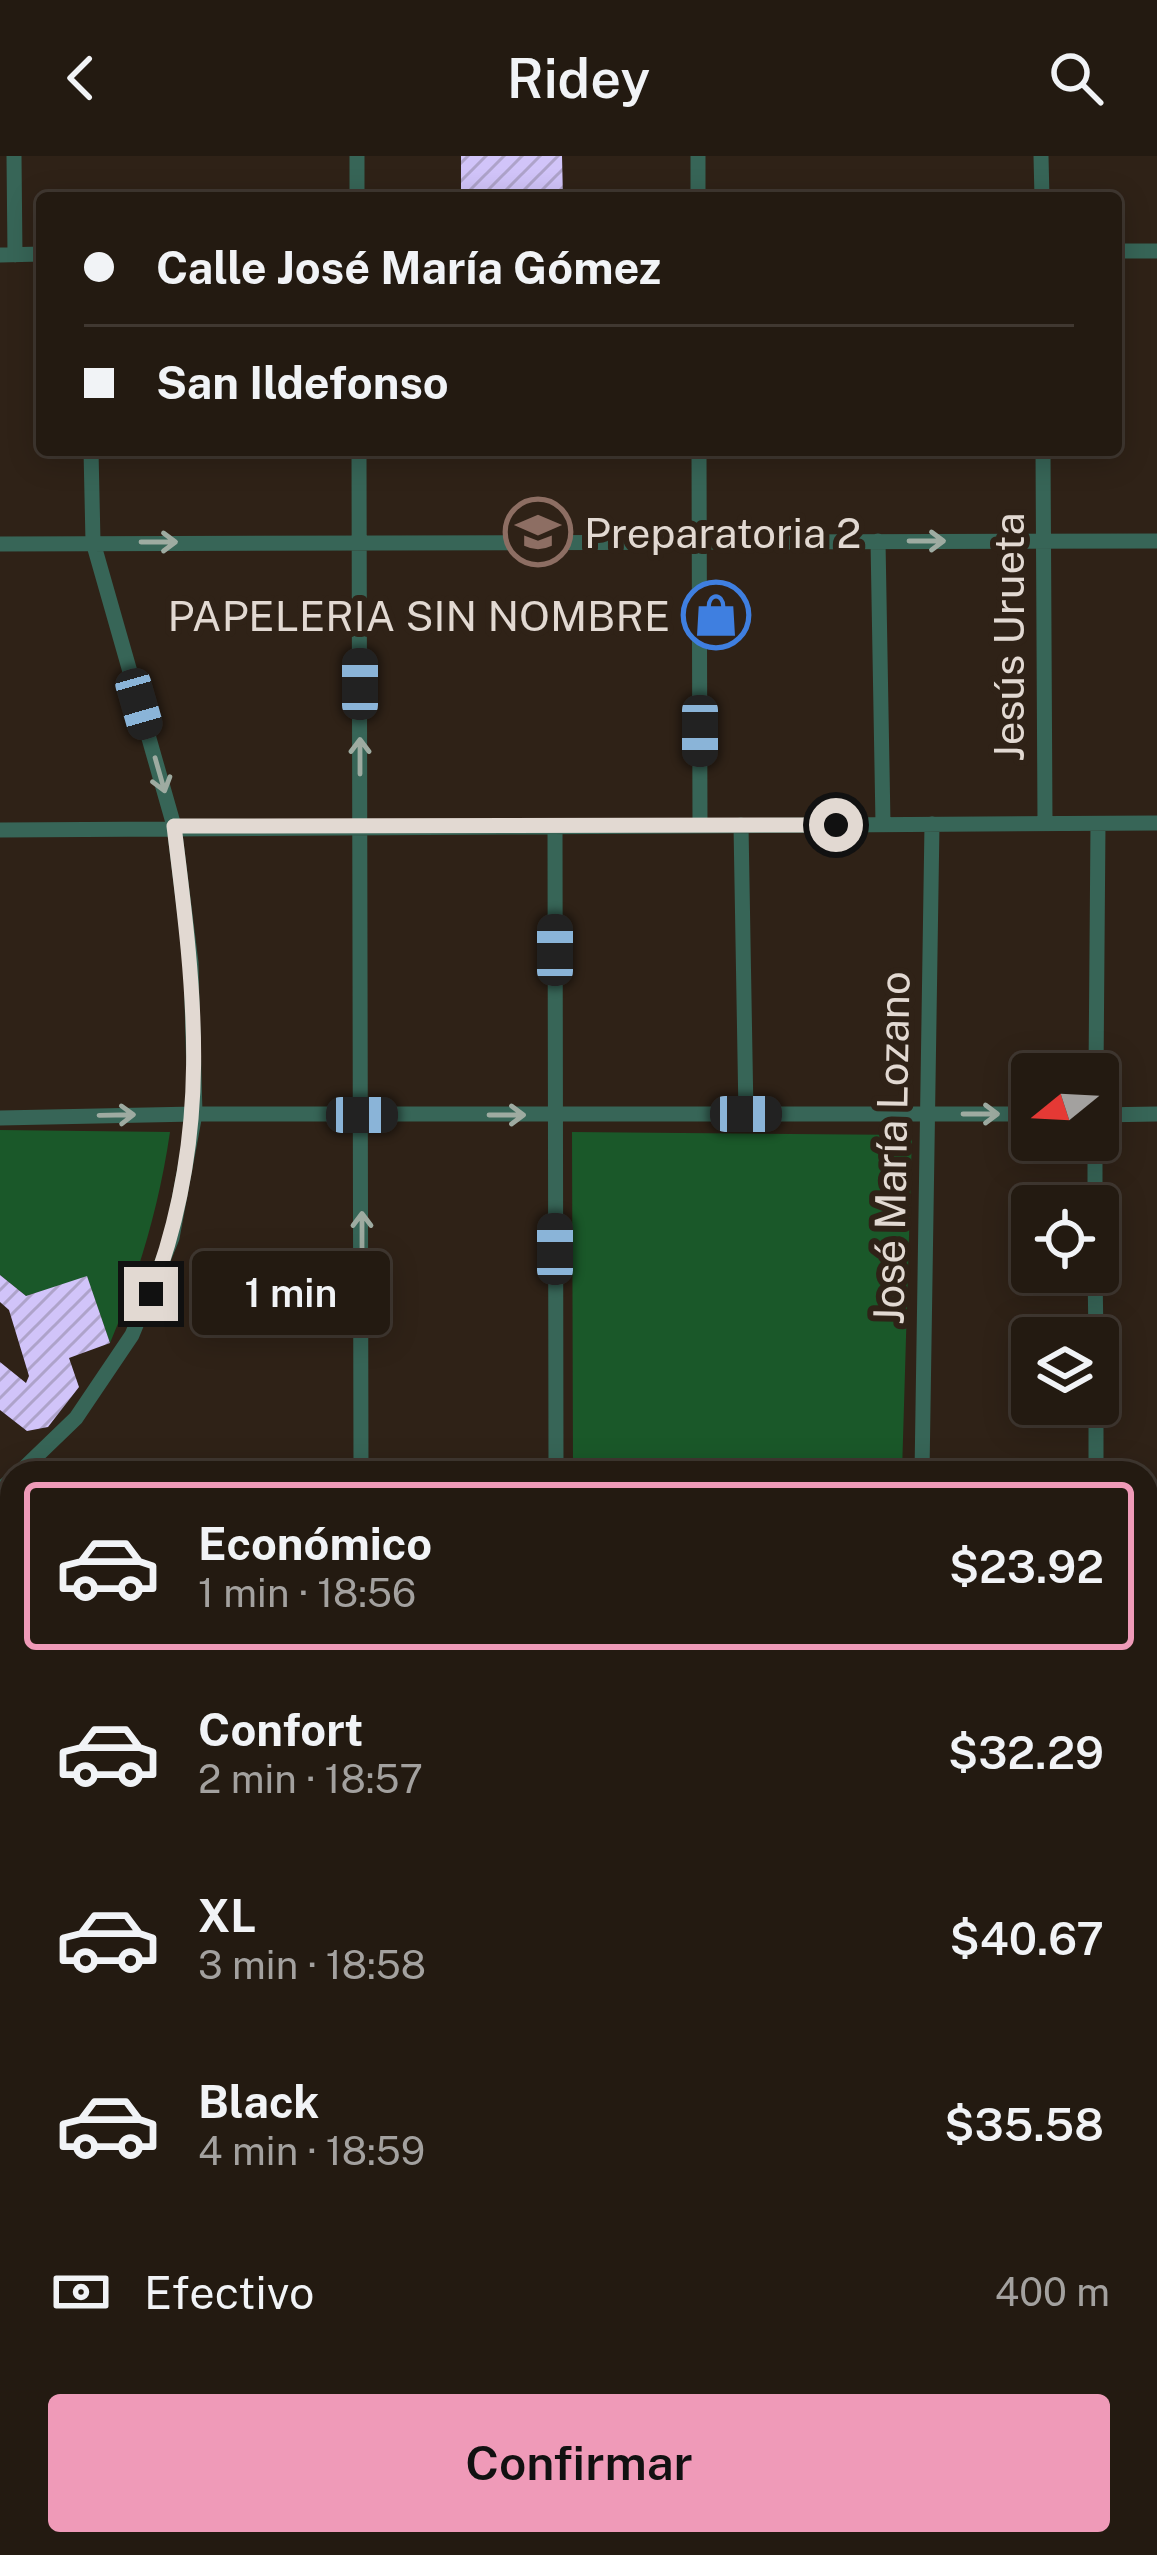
<!DOCTYPE html>
<html lang="es">
<meta charset="utf-8">
<style>
:root{--surface:#231a11;--page:#2f271f;--text:#f1f3f6;--muted:#a3a19f;--line:#403831;--accent:#ef9ab8}
body{margin:0;font-family:"Public Sans",sans-serif;background:var(--page);color:var(--text);height:100vh;display:flex;flex-direction:column;font-size:45px;white-space:nowrap}
*{box-sizing:border-box;margin:0}
p{font-size:39px;color:var(--muted)}
.icon{flex:none;width:66px;height:66px;fill:none;stroke:currentColor;stroke-width:2;stroke-linecap:round;stroke-linejoin:round}
.map{position:relative;flex:1;overflow:hidden}
.details{position:absolute;left:0px;top:1305px;width:1158px;height:1095px;display:flex;flex-direction:column;background:var(--surface);border-radius:36px 36px 0 0;box-shadow:0 6px 30px #0003,0 0 0 3px var(--line)}
.details>*{flex:none}
.top-card{position:absolute;left:36px;top:36px;width:1086px;height:264px;border-radius:12px;box-shadow:0 6px 30px #0003,0 0 0 3px var(--line);display:grid;align-content:center;height:264px;padding:0 48px;background:var(--surface)}
.needle{width:78px;rotate:252deg}
.controls{position:absolute;left:1011px;top:897px;display:grid;gap:24px}
.controls a{display:grid;place-items:center;width:108px;height:108px;border-radius:12px;background:var(--surface);box-shadow:0 6px 30px #0003,0 0 0 3px var(--line);font-size:60px}
.end{position:absolute;width:54px;height:54px;margin:-27px;border:15px solid #e2d9d2;background:#111;box-shadow:0 0 0 6px #111}
.from{border-radius:50%}
.bubble{position:absolute;height:84px;border-radius:12px;background:var(--surface);box-shadow:0 6px 30px #0003,0 0 0 3px var(--line);font-size:39px;font-weight:600;line-height:84px;text-align:center}
.car{position:absolute;width:36px;height:72px;margin:-36px -18px;border-radius:15px;box-shadow:0 0 9px 3px #0007;background:linear-gradient(#222 24%,#8ab4d8 0 40%,#222 0 76%,#8ab4d8 0 86%,#222 0)}
.top-card b{display:flex;align-items:center;gap:42px;height:114px;font-size:45px}
.top-card b+b{border-top:3px solid var(--line)}
.top-card i{width:30px;height:30px;background:var(--text)}
ul{padding:21px 0 0;list-style:none}
li{display:flex;align-items:center;gap:36px;height:168px;margin:0 24px 18px;padding:0 24px;border:6px solid transparent;border-radius:12px}
li div{flex:1}
li b{display:block;font-size:45px}
li em{font-style:normal;font-weight:600}
li.on{border-color:var(--accent)}
li>.icon{width:108px;height:108px;stroke-width:1.5}
.pay{display:flex;align-items:center;gap:30px;height:132px;padding:0 48px;font-size:45px}
.pay p{margin-inline-start:auto}
.primary-button{display:flex;gap:24px;margin-top:auto;padding:24px 48px}
.primary-button a{flex:1;height:138px;border-radius:12px;background:var(--accent);color:#111;font-size:48px;font-weight:600;line-height:138px;text-align:center}
header{display:flex;justify-content:space-between;align-items:center;height:156px;padding:0 48px;background:var(--surface);font-size:54px;font-weight:600}
.map>svg:first-child{display:block}
</style>
<header><svg class="icon" aria-label="back" viewBox="0 0 24 24"><path d="M15 5l-7 7 7 7"/></svg>Ridey<svg class="icon" aria-label="search" viewBox="0 0 24 24"><circle cx="10" cy="10" r="6"/><path d="M15 15l6 6"/></svg></header>
<div class="map">
<svg width="1157" height="2399" viewBox="0 0 1157 2399">
<defs>
<pattern id="building-hatch" width="6" height="6" patternUnits="userSpaceOnUse" patternTransform="scale(3)"><rect width="6" height="6" fill="#d1c4f9"/><path d="M-1 1l2-2M0 6l6-6M5 7l2-2" fill="none" stroke="#aea3ca"/></pattern>
</defs>
<rect width="100%" height="100%" fill="#2f2217"/>
<path fill="#1a5829" d="M0 974 170 976C159 1051 139 1118 110 1187L87 1121 26 1140 0 1119Z
M572 976 912 979 902 1317H573Z"/>
<path fill="url(#building-hatch)" d="M461 0H562L563 42H461Z
M0 1119 26 1140 87 1120 110 1187 69 1202 79 1231 48 1271 27 1275 0 1254V1206L26 1227 29 1220 9 1154 0 1146Z
M12 1992V2031L0 2020V2005Z"/>
<g fill="none" stroke-linecap="round" stroke-linejoin="round">
<path stroke="#376557" stroke-width="15" d="M14 0 15 99
M357 0V42
M698 0V42
M1041 0 1042 42
M1116 95H1157
M0 99 42 98
M359 294 361 1317
M699 294 700 669
M1043 294 1045 667
M878 385 883 668
M0 388 1157 385
M741 669 746 958
M555 670 556 1317
M0 674 1157 667
M1096 918 1098 668
M1098 959 1157 958
M0 962 195 958H1032
M1095 984V1050
M1095 1116 1096 1182
M1096 1248V1317
M19 1317 76 1262 132 1179 172 1082 195 958 191 807 174 670 93 386 91 294
M922 1317 932 668
M0 1334 12 1323
M1146 1517H1157
M0 1637 12 1651
M1146 1807H1157
M0 1835 12 1821
M0 2094 12 2095
M1146 2094H1157
M0 2149 12 2135
M0 2223 12 2258
M1146 2383H1157
M56 2388 60 2399
M184 2388 187 2399
M985 2388 986 2399
M375 2399V2388
M490 2399 880 2388"/>
</g>
<defs><path id="oneway-shaft" d="M-6 0H5M1.5-3L5.5 0L1.5 3" fill="none" stroke-width="1.6" stroke-linecap="round" stroke-linejoin="round" transform="scale(3)"/></defs>
<g stroke="#9eaba1">
<use href="#oneway-shaft" transform="translate(927 385)"/>
<use href="#oneway-shaft" transform="translate(159 386)"/>
<use href="#oneway-shaft" transform="translate(360 600) rotate(-90)"/>
<use href="#oneway-shaft" transform="translate(160 619) rotate(74)"/>
<use href="#oneway-shaft" transform="translate(981 958)"/>
<use href="#oneway-shaft" transform="translate(117 959) rotate(-1)"/>
<use href="#oneway-shaft" transform="translate(507 959)"/>
<use href="#oneway-shaft" transform="translate(362 1074) rotate(-90)"/>
</g>
<g fill="none" stroke-linecap="round" stroke-linejoin="round">
<path stroke="#e2d9d2" stroke-width="15" d="M151 1138C213 977 195 838 174 670L836 669"/>
</g>
<defs>
<symbol id="university-ring" viewBox="-11 -11 22 22"><circle r="9.5" fill="#2f2217" stroke="#8d6e63" stroke-width="1.5"/><path d="M0-5L7-2L0 1L-7-2ZM-4 1L0 2.5L4 1V4Q0 6-4 4Z" fill="#8d6e63"/></symbol>
<symbol id="shop-ring" viewBox="-11 -11 22 22"><circle r="9.5" fill="#2f2217" stroke="#3f7fe0" stroke-width="1.5"/><path d="M-5-2.5h2.3a2.7 3.5 0 0 1 5.4 0H5L5.5 6h-11ZM-1.5-2.5h3a1.5 2.3 0 0 0-3 0Z" fill="#3f7fe0"/></symbol>
</defs>
<g fill-rule="evenodd">
<use href="#university-ring" x="500" y="338" width="76" height="76"/>
<use href="#shop-ring" x="678" y="421" width="76" height="76"/>
</g>
<g text-anchor="middle" dominant-baseline="central" stroke-width="12" stroke-linejoin="round" paint-order="stroke">
<g font-size="42" fill="#e2d9d2" stroke="#2f2217" text-anchor="start">
<text x="584" y="376">Preparatoria 2</text>
<text x="670" y="459" text-anchor="end">PAPELERIA SIN NOMBRE</text>
</g>
<g font-size="42" fill="#e2d9d2" stroke="#2f2217">
<text transform="translate(1008 481) rotate(-90)">Jesús Urueta</text>
<text transform="translate(891 992) rotate(-89)">José María Lozano</text>
</g>
</g>
</svg>
<div class="controls">
<a><svg class="needle" viewBox="-14 -14 28 28"><path d="M0-13l5 13h-10z" fill="#e53935"/><path d="M0 13l5-13h-10z" fill="#a3a19f"/></svg></a>
<a><svg class="icon" aria-label="locate" viewBox="0 0 24 24"><circle cx="12" cy="12" r="6"/><path d="M12 2v4M12 18v4M2 12h4M18 12h4"/></svg></a>
<a><svg class="icon" aria-label="layers" viewBox="0 0 24 24"><path d="M12 4l9 5-9 5-9-5zM3 14l9 5 9-5"/></svg></a>
</div>
<i class="end from" style="left:836px;top:669px"></i>
<i class="end" style="left:151px;top:1138px"></i>
<div class="bubble" style="left:192px;top:1095px;width:198px">1 min</div>
<i class="car" style="left:360px;top:528px;rotate:0deg"></i>
<i class="car" style="left:139px;top:548px;rotate:164deg"></i>
<i class="car" style="left:700px;top:575px;rotate:180deg"></i>
<i class="car" style="left:555px;top:794px;rotate:0deg"></i>
<i class="car" style="left:746px;top:958px;rotate:90deg"></i>
<i class="car" style="left:362px;top:959px;rotate:90deg"></i>
<i class="car" style="left:555px;top:1093px;rotate:0deg"></i>
<div class="top-card">
<b><i class="from"></i>Calle José María Gómez</b>
<b><i></i>San Ildefonso</b>
</div>
<section class="details">
<ul>
<li class="on"><svg class="icon" aria-label="car" viewBox="0 0 24 24"><path d="M5 17H2v-5l4-1 3-4h7l3 4 3 1v5h-3M9 17h6M6 11h13"/><circle cx="7" cy="17" r="2"/><circle cx="17" cy="17" r="2"/></svg><div><b>Económico</b><p>1 min · 18:56</p></div><em>$23.92</em></li>
<li><svg class="icon" aria-label="car" viewBox="0 0 24 24"><path d="M5 17H2v-5l4-1 3-4h7l3 4 3 1v5h-3M9 17h6M6 11h13"/><circle cx="7" cy="17" r="2"/><circle cx="17" cy="17" r="2"/></svg><div><b>Confort</b><p>2 min · 18:57</p></div><em>$32.29</em></li>
<li><svg class="icon" aria-label="car" viewBox="0 0 24 24"><path d="M5 17H2v-5l4-1 3-4h7l3 4 3 1v5h-3M9 17h6M6 11h13"/><circle cx="7" cy="17" r="2"/><circle cx="17" cy="17" r="2"/></svg><div><b>XL</b><p>3 min · 18:58</p></div><em>$40.67</em></li>
<li><svg class="icon" aria-label="car" viewBox="0 0 24 24"><path d="M5 17H2v-5l4-1 3-4h7l3 4 3 1v5h-3M9 17h6M6 11h13"/><circle cx="7" cy="17" r="2"/><circle cx="17" cy="17" r="2"/></svg><div><b>Black</b><p>4 min · 18:59</p></div><em>$35.58</em></li>
</ul>
<div class="pay"><svg class="icon" aria-label="cash" viewBox="0 0 24 24"><path d="M3 7h18v10H3z"/><circle cx="12" cy="12" r="2"/></svg>Efectivo<p>400 m</p></div>
<div class="primary-button"><a>Confirmar</a></div>
</section>
</div>
